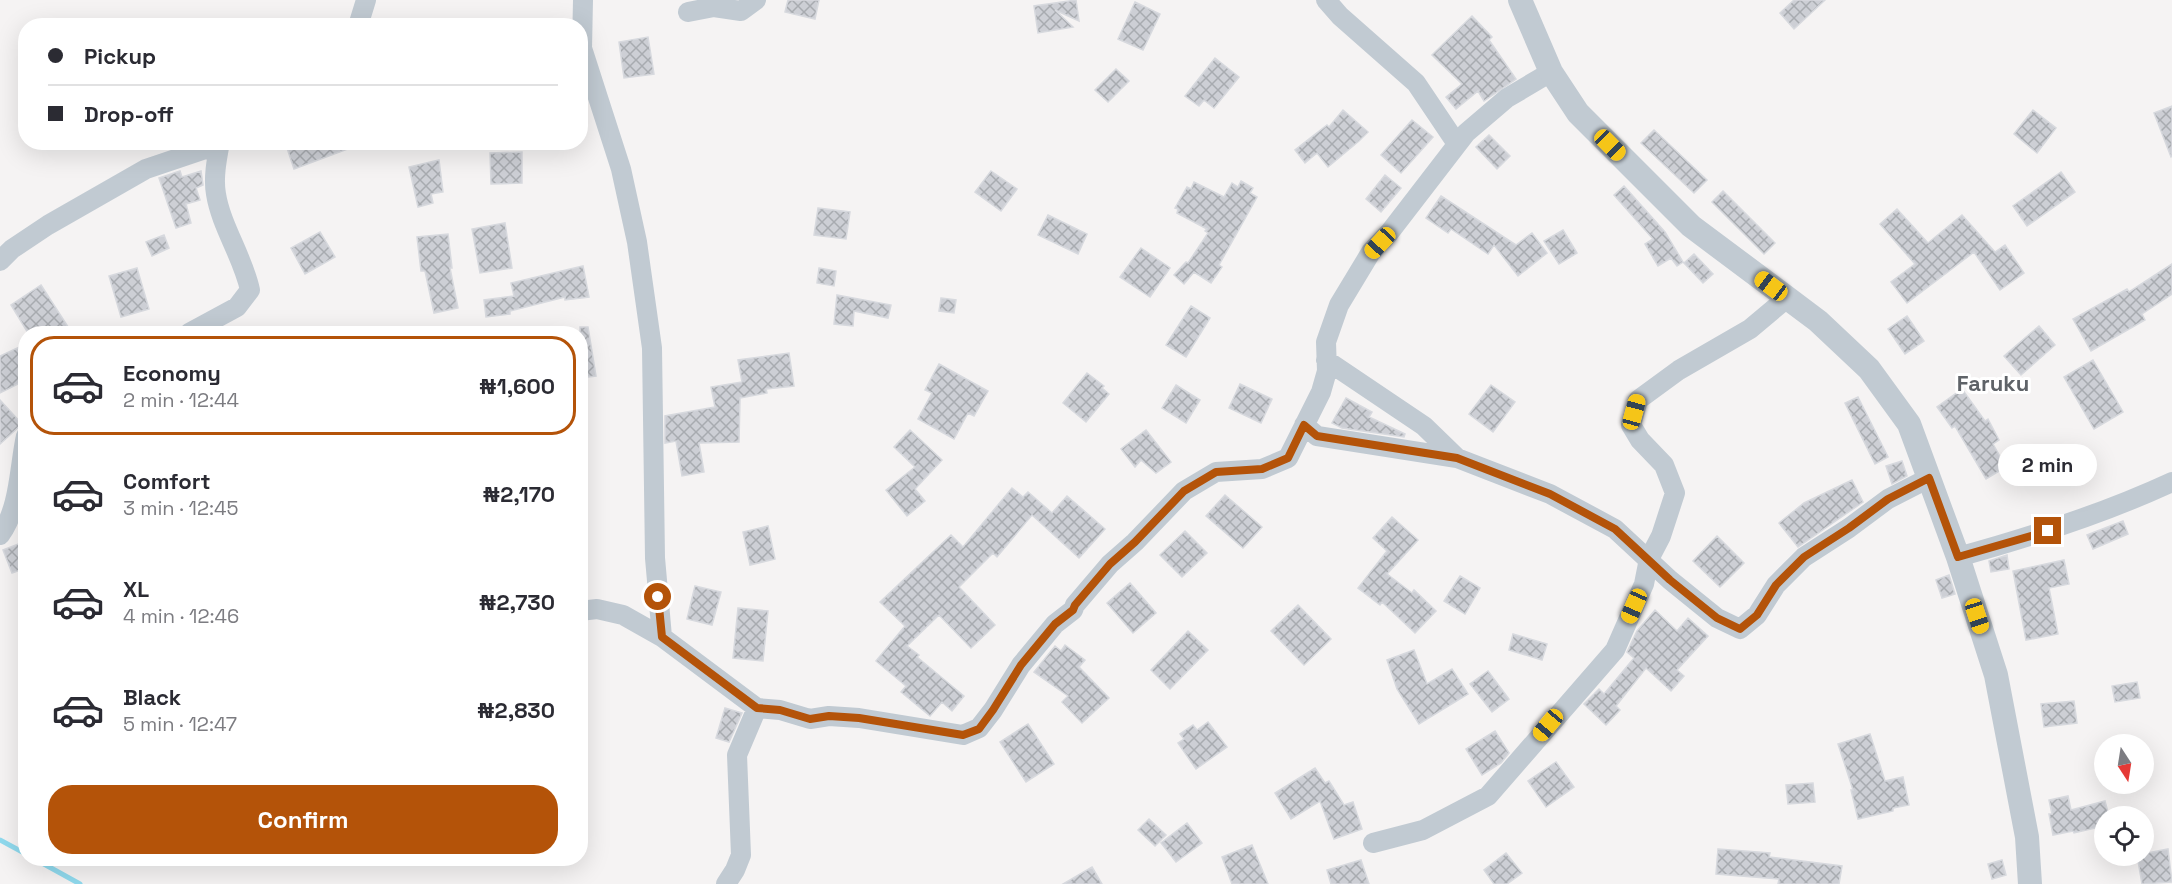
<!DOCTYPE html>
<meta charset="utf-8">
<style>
:root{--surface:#fff;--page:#f7f7f7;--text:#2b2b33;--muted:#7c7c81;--line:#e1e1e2;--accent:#b45309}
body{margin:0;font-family:"Space Grotesk",sans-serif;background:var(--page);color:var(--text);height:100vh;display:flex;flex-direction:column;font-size:22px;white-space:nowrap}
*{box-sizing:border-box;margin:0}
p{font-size:20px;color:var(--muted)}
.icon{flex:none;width:33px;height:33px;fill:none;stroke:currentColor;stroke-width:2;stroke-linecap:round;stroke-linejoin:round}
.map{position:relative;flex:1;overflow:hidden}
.panel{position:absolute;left:18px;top:326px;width:570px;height:540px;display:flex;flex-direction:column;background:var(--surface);border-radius:24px;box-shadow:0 6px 24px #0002}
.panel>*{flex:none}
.guide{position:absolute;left:18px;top:18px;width:570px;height:132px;border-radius:24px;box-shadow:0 6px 24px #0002;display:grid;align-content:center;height:132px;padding:0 30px;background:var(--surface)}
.needle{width:39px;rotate:168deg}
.fabs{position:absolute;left:2094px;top:734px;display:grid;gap:12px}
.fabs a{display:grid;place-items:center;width:60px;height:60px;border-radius:50%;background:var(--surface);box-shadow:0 6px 24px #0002;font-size:30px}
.end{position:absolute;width:27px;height:27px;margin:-14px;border:8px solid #b45309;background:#fff;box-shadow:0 0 0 3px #fff}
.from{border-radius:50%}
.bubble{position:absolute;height:42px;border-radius:21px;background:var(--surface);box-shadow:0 6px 24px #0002;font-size:20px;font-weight:600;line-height:42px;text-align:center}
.car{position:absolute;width:18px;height:36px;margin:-18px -9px;border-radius:8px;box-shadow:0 0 4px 2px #0007;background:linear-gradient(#f5c518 24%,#345 0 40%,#f5c518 0 76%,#345 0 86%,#f5c518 0)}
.guide b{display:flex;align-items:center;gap:21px;height:57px;font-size:22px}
.guide b+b{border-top:2px solid var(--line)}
.guide i{width:15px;height:15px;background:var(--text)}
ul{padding:10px 0 0;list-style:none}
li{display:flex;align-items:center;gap:18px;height:99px;margin:0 12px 9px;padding:0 18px;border:3px solid transparent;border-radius:24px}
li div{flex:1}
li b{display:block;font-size:22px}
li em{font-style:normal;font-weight:600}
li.current{border-color:var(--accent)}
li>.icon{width:54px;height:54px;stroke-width:1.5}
.cta{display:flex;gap:12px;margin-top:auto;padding:12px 30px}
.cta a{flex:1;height:69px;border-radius:24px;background:var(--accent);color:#fff;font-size:24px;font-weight:600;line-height:69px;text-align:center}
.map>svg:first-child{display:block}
</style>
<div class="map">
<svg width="2172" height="884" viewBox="0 0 2172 884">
<defs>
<pattern id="building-cross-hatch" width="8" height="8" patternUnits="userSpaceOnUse" patternTransform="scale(1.5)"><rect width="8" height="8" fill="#cdcfd5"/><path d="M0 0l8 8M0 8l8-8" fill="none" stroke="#a8abb0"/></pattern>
</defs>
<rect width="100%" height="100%" fill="#f5f3f3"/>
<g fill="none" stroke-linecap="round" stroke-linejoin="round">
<path stroke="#90daee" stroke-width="5" d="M0 840 26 854
M33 858 80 884"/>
</g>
<path fill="url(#building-cross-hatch)" stroke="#d7d9de" stroke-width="1.5" d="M788 0H819L815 19 785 12Z
M1076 0 1079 21 1055 10 1073 27 1038 33 1034 6Z
M1794 0H1825L1794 29 1780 13Z
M1135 2 1160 14 1143 50 1118 39Z
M1472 16 1492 37 1489 40 1516 79 1484 101 1478 91 1456 109 1446 97 1462 84 1432 55Z
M648 37 654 74 624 78 619 42Z
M1215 58 1239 77 1214 108 1204 100 1199 106 1185 96Z
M1116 69 1129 81 1108 102 1095 90Z
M2172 106V156L2171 157 2154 113Z
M1343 110 1368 132 1359 141 1328 167 1317 153 1305 163 1295 150 1327 125 1329 127Z
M2033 110 2056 128 2037 153 2014 134Z
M1412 120 1433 137 1401 173 1381 155Z
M1654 130 1707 180 1694 193 1641 143Z
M1489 135 1510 156 1497 169 1476 147Z
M285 142H361V144L294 169Z
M522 152V183L491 184 490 153Z
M439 160 443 192 431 194 433 203 418 207 409 167Z
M180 171 182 177 201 171 203 185 196 188 200 200 186 204 191 223 176 228 159 178Z
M991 171 1017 189 1001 211 975 192Z
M2061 172 2075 192 2027 226 2013 206Z
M1385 175 1401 188 1381 212 1366 199Z
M1241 181 1253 188 1250 193 1257 197 1219 265 1222 267 1211 283 1194 272 1184 284 1174 275 1186 262 1188 263 1208 233 1205 231 1207 229 1177 213 1178 209 1175 208 1187 187 1191 189 1194 182 1224 197 1232 183 1238 187Z
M1624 186 1665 232 1683 262 1677 266 1671 258 1658 266 1645 244 1653 239 1614 195Z
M1723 191 1775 243 1764 254 1712 202Z
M1441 196 1516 245 1532 233 1547 253 1518 276 1494 245 1488 254 1451 229 1448 233 1426 218Z
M818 208 850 212 846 239 814 235Z
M1897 209 1928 243 1962 215 1995 252 2005 245 2024 273 2000 290 1974 252 1907 303 1891 282 1915 264 1880 224Z
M1048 215 1087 234 1078 254 1038 235Z
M505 223 512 268 480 273 472 229Z
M1563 230 1577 253 1559 264 1544 241Z
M320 232 335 257 305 274 291 248Z
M448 234 452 268H450L458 308 434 313 425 271H421L417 237Z
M164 235 169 248 152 256 146 242Z
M1141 248 1170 268 1150 297 1120 277Z
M1694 254 1713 274 1703 283 1684 263Z
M2172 264V294L2142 314 2145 320 2091 351 2073 319 2127 289 2129 292Z
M583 266 589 297 565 300V297L510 311V314L486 317 484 300 514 296 511 283Z
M137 268 149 309 121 317 109 276Z
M819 268 836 271 834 286 817 283Z
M41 285 72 333H28L11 305Z
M837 295 891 305 888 318 854 311 853 326 834 324Z
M941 298 956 300 954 313 939 311Z
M1191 306 1210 318 1186 357 1166 345Z
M1907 316 1924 341 1905 354 1888 329Z
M2039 326 2055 345 2021 375 2004 356Z
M580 327H588L596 376 580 378Z
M26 344V380L0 393V356Z
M789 353 794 386 766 389 767 393 740 398 739 442 699 443 704 472 682 476 676 441 665 443V416L715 407 711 387 742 382 738 360Z
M2093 360 2123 412 2094 429 2064 377Z
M939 364 988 391 974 416 968 413 954 439 918 419 932 393 925 390Z
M1087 373 1104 386 1102 388 1109 394 1086 422 1063 403Z
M1240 384 1272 399 1261 423 1229 408Z
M1176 385 1200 400 1186 423 1162 408Z
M1491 385 1515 402 1493 432 1469 414Z
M1962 389 1985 421 1988 419 1999 440 1993 444 2006 467 1986 479 1955 426 1952 428 1937 407Z
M1858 397 1888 457 1875 464 1845 403Z
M1346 398 1372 412 1369 417 1405 434 1404 437 1342 428 1332 423Z
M0 400 22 424 0 444Z
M910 430 942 460 915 489 925 501 907 516 886 490 915 467 894 447Z
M1146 430 1171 462 1156 473 1141 460 1135 467 1121 449Z
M1902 461 1907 476 1892 484 1886 466Z
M1852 480 1863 502 1798 547 1779 523 1804 503Z
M1012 488 1023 497 1028 492 1052 513 1067 496 1105 529 1079 558 1032 515 997 557 993 553 959 587 995 625 971 648 939 615 907 646 919 655 917 657 964 696 952 711 942 702 930 716 901 692 906 686 876 661 905 626 880 602 951 535 963 547Z
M1225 495 1262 527 1243 548 1206 516Z
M1392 517 1418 540 1387 574 1412 593 1414 590 1436 611 1415 633 1382 602 1380 605 1358 588 1387 551 1373 538Z
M2123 521 2128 534 2093 549 2087 535Z
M768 526 775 559 750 565 743 532Z
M1185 531 1207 553 1182 577 1160 555Z
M1717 536 1744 563 1720 587 1693 561Z
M26 541V568L12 573 3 550Z
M2007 555 2009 569 1991 572 1989 561Z
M2064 560 2069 584 2049 588 2058 634 2026 640 2013 571Z
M1949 575 1955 594 1942 598 1936 580Z
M1460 576 1480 588 1465 614 1444 601Z
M1130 583 1156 613 1133 633 1107 603Z
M695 586 721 592 712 625 687 619Z
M1298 605 1331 639 1304 665 1271 631Z
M738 608 768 611 763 661 733 658Z
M1655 610 1677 631 1688 618 1708 636 1677 670 1684 676 1671 691 1646 668 1616 706 1620 710 1606 725 1584 704 1599 689 1604 694 1634 658 1627 652 1637 631Z
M1188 631 1208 650 1170 689 1151 670Z
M1513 634 1547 644 1542 660 1509 650Z
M1065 645 1085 660 1079 667 1109 698 1082 723 1062 702 1068 696 1034 672 1055 646 1061 651Z
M1414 650 1427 684 1452 669 1468 694 1419 724 1397 689 1387 660Z
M1488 671 1509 699 1492 712 1470 684Z
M2137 682 2140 698 2115 702 2112 686Z
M2074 701 2077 723 2044 727 2041 704Z
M725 708 742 713 729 742 716 738Z
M1208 722 1227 747 1196 769 1178 743 1184 739 1180 734 1193 725 1197 730Z
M1028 724 1054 764 1026 782 1000 742Z
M1495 731 1509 753 1501 763 1482 775 1466 749Z
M1870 734 1885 781 1903 777 1909 805 1893 808V811L1858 819 1851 790H1853L1838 744Z
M1556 762 1574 787 1546 807 1528 781Z
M1315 768 1325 783 1329 781 1344 805 1353 802 1362 829 1334 839 1320 801 1291 819 1275 793Z
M1813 783 1815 802 1788 804 1786 785Z
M2068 796 2071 810 2105 801 2109 816H2104V826L2074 833 2073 831 2053 835 2049 814H2052L2049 800Z
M1149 819 1166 835 1155 846 1138 830Z
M1187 823 1202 843 1176 862 1161 843Z
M1252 845 1268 884H1232L1222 857Z
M1718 849 1770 853 1769 857 1842 866 1839 884H1778L1779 879 1716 874Z
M2168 849 2172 882 2142 884 2137 855Z
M1506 853 1522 873 1507 884H1494L1484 870Z
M1361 860 1369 884H1331L1327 870Z
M2002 860 2006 875 1992 879 1988 864Z
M1092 867 1102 884H1063Z"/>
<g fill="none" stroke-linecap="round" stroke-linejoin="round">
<path stroke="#c1cad2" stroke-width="20" d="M583 0 582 48 621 169 637 242 652 348 655 558 662 637
M1326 0 1340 16 1416 83 1457 144
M688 12 714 7 741 11 756 0
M358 26 366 0
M0 261 12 249 48 225 146 169 220 144
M189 333 237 307 250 290C243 257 221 226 216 194 213 178 217 158 220 142
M1326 360 1424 426 1457 458
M1304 425 1317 436 1457 458 1550 494 1615 529 1670 580 1717 618 1740 629 1757 615 1776 585 1804 557 1849 528 1888 499 1929 478
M0 535C20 508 19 468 26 436
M1958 557C2031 537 2103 514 2172 482
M580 611 597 609 623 615 662 637 757 708 780 710 810 719 829 716 859 718 963 735 979 728 993 710 1021 665 1055 624 1073 610 1075 605 1110 564 1135 542 1184 491 1216 472 1262 469 1288 458 1321 392 1327 371 1326 342 1339 305 1371 252 1389 233 1466 133 1507 98 1551 72
M1373 843 1423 830 1488 796 1615 650 1644 584 1649 559 1661 536 1675 493 1664 465 1640 440 1631 425 1638 400 1679 370 1750 329 1787 298
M726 884 735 870 741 855 737 755 757 708"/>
<path stroke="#c1cad2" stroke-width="24" d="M1520 0 1551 72 1578 113 1691 226 1818 321 1869 369 1909 424 1958 557 1996 675 2027 837 2030 884"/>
</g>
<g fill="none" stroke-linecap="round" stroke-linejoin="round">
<path stroke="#b45309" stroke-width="8" d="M658 597 662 637 757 708 780 710 810 719 829 716 859 718 963 735 979 729 993 710 1021 665 1055 624 1073 610 1075 605 1110 564 1135 542 1184 491 1216 472 1262 469 1288 458 1304 425 1317 436 1457 458 1550 494 1615 529 1670 580 1717 618 1740 629 1757 615 1776 585 1804 557 1849 528 1888 499 1929 478 1958 557 2048 531"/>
</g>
<g text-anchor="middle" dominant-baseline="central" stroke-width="6" stroke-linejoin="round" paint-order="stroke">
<g font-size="22" font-weight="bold" fill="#5f6368" stroke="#fff">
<text x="1993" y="383">Faruku</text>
</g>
</g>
</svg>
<div class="fabs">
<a><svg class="needle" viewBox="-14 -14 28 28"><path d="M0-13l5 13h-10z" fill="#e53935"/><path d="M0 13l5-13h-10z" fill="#7c7c81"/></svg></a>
<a><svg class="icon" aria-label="locate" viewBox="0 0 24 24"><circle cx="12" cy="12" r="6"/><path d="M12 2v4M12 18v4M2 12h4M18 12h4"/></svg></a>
</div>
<i class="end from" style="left:658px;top:597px"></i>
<i class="end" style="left:2048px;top:531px"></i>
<div class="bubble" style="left:1998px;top:444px;width:99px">2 min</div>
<i class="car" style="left:1610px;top:145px;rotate:135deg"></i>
<i class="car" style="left:1380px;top:243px;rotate:223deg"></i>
<i class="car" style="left:1771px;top:286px;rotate:307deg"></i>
<i class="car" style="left:1634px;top:412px;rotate:15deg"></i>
<i class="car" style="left:1634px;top:606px;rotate:204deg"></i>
<i class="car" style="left:1977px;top:616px;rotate:162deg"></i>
<i class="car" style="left:1548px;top:725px;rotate:220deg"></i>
<div class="guide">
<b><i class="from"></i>Pickup</b>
<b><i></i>Drop-off</b>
</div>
<section class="panel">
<ul>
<li class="current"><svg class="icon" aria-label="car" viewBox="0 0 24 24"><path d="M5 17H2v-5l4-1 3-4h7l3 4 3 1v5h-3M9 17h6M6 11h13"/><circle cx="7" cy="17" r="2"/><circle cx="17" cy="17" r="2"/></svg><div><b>Economy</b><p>2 min · 12:44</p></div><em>₦1,600</em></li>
<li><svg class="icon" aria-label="car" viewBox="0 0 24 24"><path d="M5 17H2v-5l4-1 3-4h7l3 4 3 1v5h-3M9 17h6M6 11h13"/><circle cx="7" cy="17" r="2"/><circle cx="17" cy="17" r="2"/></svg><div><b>Comfort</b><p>3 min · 12:45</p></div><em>₦2,170</em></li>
<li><svg class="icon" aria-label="car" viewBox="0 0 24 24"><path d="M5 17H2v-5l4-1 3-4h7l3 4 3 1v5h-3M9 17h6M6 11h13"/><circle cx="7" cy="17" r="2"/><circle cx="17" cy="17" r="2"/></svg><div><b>XL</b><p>4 min · 12:46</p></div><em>₦2,730</em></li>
<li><svg class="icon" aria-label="car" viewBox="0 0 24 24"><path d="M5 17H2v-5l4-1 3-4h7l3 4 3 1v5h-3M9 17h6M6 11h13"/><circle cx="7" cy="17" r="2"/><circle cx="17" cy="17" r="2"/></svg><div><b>Black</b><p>5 min · 12:47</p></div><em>₦2,830</em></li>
</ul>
<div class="cta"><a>Confirm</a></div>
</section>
</div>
